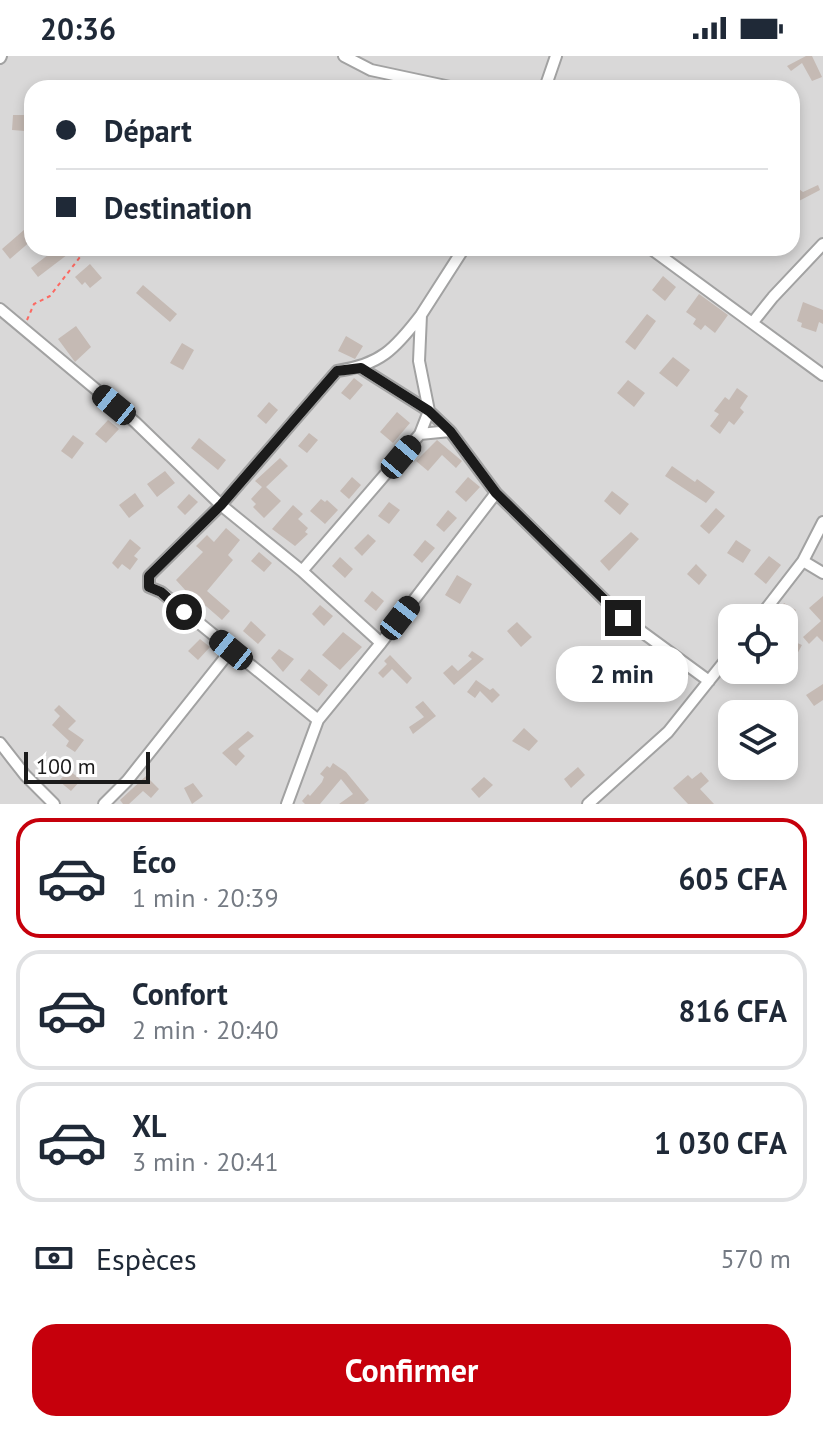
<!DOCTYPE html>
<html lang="fr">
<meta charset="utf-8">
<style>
:root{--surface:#fff;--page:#f6f6f7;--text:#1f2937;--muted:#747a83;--line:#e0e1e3;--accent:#c6000c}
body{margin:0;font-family:"PT Sans",sans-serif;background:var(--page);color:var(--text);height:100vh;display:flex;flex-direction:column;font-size:30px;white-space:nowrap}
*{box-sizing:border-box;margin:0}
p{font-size:26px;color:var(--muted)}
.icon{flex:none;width:44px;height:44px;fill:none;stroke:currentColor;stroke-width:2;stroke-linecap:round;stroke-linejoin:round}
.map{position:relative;height:748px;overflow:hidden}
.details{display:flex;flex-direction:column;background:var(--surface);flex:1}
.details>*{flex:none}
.guide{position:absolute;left:24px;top:24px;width:776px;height:176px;border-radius:24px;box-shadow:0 4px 12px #0003;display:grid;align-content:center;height:176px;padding:0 32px;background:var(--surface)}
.tools{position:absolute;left:718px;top:548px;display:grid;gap:16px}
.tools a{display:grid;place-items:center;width:80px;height:80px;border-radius:16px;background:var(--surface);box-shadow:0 4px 12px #0003;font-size:40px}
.scale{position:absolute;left:24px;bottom:20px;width:126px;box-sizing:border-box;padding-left:8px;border:4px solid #1b1b1b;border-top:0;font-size:22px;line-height:28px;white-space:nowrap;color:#1b1b1b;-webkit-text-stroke:6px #fff;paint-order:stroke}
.end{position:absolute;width:36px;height:36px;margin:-18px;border:10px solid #1b1b1b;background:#fff;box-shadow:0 0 0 4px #fff}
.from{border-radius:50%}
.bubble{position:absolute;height:56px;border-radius:24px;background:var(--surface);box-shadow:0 4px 12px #0003;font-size:26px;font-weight:700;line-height:56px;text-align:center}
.car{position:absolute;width:24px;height:48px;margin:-24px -12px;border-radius:10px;box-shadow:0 0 6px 2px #0007;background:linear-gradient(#222 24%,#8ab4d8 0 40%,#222 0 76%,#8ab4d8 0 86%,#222 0)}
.guide b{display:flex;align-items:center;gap:28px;height:76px;font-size:30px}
.guide b+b{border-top:2px solid var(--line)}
.guide i{width:20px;height:20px;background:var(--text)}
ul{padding:14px 0 0;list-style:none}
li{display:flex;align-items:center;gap:24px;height:120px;margin:0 16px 12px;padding:0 16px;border:4px solid var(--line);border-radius:24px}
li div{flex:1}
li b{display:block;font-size:30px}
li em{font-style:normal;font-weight:700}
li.selected{border-color:var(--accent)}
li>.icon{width:72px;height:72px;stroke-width:1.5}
.pay{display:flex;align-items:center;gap:20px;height:88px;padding:0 32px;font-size:30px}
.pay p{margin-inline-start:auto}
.cta{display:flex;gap:16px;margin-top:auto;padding:16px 32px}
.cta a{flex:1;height:92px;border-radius:24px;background:var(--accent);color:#fff;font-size:32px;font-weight:700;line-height:92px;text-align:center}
.status{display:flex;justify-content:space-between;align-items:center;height:56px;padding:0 40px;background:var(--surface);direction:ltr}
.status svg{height:22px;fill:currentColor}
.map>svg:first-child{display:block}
</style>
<div class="status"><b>20:36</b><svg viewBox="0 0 49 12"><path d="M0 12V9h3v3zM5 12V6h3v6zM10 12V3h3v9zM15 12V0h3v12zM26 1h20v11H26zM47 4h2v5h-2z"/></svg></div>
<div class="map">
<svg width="823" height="748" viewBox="0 0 823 748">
<rect width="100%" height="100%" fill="#ede8e0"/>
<path fill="#d9d8d8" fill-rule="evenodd" d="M0 0H823V748H0ZM32 32H792V192H32ZM732 562H784V614H732ZM732 658H784V710H732Z"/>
<path fill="#c5bab4" d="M806 0H812L822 21 812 25 802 7 791 15 787 10Z
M13 59H26L25 75 12 74Z
M792 128 803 136 818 129 820 134 797 146 792 138Z
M32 167V184L10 203 2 193Z
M57 192H76L38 221 31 212Z
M90 208 102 222 90 232 85 226 82 229 75 221Z
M663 220 676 231 665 245 652 234Z
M143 229 177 258 170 266 136 237Z
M699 238 728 259 715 277 705 269 701 274 693 268 696 263 686 256Z
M803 246 823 254V268L819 266 816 276 801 271 802 267 797 265Z
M647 258 656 265 635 294 625 286Z
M76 270 91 291 75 306 58 283Z
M346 280 363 290 355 303 338 295Z
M182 287 194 294 183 314 170 307Z
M673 301 690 314 677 331 659 317Z
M354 322 363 329 350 344 341 337Z
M628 324 645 337 634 351 617 337Z
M737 332 748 340 740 352 744 356 734 369 729 365 720 378 710 370 719 358 714 355 725 341 729 344Z
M269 346 278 354 266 368 257 360Z
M397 356 410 367 393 387 380 376Z
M108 364 119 373 106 387 95 378Z
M309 377 318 384 307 397 298 390Z
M73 379 84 387 72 403 61 395Z
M199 382 226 404 218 414 191 392Z
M437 384 462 405 456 412 442 399 428 415 416 405Z
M280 402 288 410 266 431 281 445 264 462 253 451 256 448 251 443 262 431 255 425Z
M672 410 695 426 697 423 715 436 706 447 665 420Z
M165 415 175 427 157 441 147 428Z
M352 421 361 429 349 443 340 435Z
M468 421 480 431 466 446 455 436Z
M612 435 629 448 620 459 604 445Z
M135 437 144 450 129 462 119 449Z
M189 438 198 446 185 459 177 451Z
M321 443 325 446 327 444 338 454 325 468 310 455Z
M389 446 400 454 389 468 378 460Z
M293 449 303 458 298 463 308 472 305 476 308 478 295 490 272 473Z
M716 452 725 460 709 478 700 470Z
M448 454 457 462 444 476 436 469Z
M226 472 240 484 228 499 233 504 207 535 230 555 222 564 199 544 197 547 176 524 203 496 196 490 207 479 214 486Z
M631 476 639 483 609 515 600 505Z
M368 478 376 485 362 500 354 492Z
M130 483 141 492 134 500 138 503 130 514 122 508 118 513 112 507Z
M425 484 435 492 422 507 413 499Z
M736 484 751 494 743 507 727 497Z
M259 496 272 507 264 516 251 505Z
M769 500 781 509 766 528 754 518Z
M340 501 353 513 345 522 332 510Z
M696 508 707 519 699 529 687 518Z
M457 519 472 528 460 548 445 539Z
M372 535 384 545 376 555 364 545Z
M823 540V586L817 580 809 588 803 581 821 565 809 552Z
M784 547 796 554 784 575V562H775Z
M320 549 333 560 324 570 312 558Z
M251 565 266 579 258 588 243 575Z
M517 566 532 581 521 591 507 575Z
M343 576 362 591 340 614 322 599Z
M200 583 210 591 198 604 188 595Z
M795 586 802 589 789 613 784 611V591L791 595Z
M572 592 588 609 580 617 563 600Z
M279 593 294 603 283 616 271 602Z
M609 593 630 619 623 625 600 600Z
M472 595 484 603 454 629 443 617 452 609 458 615 472 603 468 600Z
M390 599 412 622 407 628 392 613 383 622 378 617 387 608 384 605Z
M309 613 328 629 319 640 300 624Z
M476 624 490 634 493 632 500 639 492 647 480 635 475 642 467 636Z
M823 628V644L814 650 806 639Z
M423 645 436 660 413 678 409 671 424 661 415 651Z
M59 649 76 665 68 673 84 684 75 696 66 690 69 685 52 669 60 660 54 654Z
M524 672 538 685 529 695 512 685Z
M248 675 254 680 238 693 245 700 236 710 222 697Z
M333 707 346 716 369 744 364 748H339L353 738 341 723 320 748H305L302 745 308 738 310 740 322 726 324 721 320 718 327 710 330 712Z
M578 711 585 719 571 732 564 723Z
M69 714 81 724 71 735 59 725Z
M701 716 709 725 700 733 714 748H688L673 732 688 719 692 723Z
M146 720 159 733 151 742 143 735 129 748H123L120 744Z
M484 721 493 729 479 742 471 733Z
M193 727 203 740 192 748 184 732Z"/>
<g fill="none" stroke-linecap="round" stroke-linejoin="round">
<defs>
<path id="minor" d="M344 0 371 14 455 32
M0 2 1 0
M545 32 556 0
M464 192 421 259 419 305 429 355 450 375 496 437 623 562 709 625
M650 192 823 319
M0 253 135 366 221 449 302 515 381 587
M753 266 773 241 823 188
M420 378 450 375
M803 505 823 517
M302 515 420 378 429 355 361 312
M759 562 803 505 823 466
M318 664 161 536 149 531V520L221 449 337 315C380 309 395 293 421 259
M0 687 25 719 54 748
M104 748 127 725 231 594
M287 748 318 664 381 587 496 437
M588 748 668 676 732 596"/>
</defs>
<use href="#minor" stroke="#a2a2a2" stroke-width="14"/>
<path stroke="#fc6962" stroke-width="2" stroke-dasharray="4 4" stroke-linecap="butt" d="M27 264 34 248 50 240 87 192"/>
<use href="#minor" stroke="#fff" stroke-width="10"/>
</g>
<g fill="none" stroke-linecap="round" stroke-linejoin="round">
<path stroke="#1b1b1b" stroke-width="10" d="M184 556 161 536 149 531V520L221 449 337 315 361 312 429 355 450 375 496 437 623 562"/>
</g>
</svg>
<div class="tools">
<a><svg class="icon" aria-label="locate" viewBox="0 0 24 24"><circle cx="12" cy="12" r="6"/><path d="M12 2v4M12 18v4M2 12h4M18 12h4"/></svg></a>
<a><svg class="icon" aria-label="layers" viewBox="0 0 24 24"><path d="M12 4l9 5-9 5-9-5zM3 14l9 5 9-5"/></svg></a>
</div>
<div class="scale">100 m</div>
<i class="end from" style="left:184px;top:556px"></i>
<i class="end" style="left:623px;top:562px"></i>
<div class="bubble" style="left:556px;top:590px;width:132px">2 min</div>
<i class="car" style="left:114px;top:349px;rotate:309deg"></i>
<i class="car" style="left:401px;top:401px;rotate:40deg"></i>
<i class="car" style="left:400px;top:562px;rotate:38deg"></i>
<i class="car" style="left:231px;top:594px;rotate:309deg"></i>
<div class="guide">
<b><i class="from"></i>Départ</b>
<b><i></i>Destination</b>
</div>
</div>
<section class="details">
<ul>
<li class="selected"><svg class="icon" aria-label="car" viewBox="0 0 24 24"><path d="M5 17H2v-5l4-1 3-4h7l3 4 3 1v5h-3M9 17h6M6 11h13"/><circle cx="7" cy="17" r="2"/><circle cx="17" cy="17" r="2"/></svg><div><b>Éco</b><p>1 min · 20:39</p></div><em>605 CFA</em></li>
<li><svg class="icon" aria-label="car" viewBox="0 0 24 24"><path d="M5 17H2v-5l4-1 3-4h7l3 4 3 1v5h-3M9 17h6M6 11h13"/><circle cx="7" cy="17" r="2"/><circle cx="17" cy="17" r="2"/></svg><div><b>Confort</b><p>2 min · 20:40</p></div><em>816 CFA</em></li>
<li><svg class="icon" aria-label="car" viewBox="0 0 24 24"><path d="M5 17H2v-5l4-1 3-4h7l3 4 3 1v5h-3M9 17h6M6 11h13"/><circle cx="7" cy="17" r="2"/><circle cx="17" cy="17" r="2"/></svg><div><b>XL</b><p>3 min · 20:41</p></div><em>1 030 CFA</em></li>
</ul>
<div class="pay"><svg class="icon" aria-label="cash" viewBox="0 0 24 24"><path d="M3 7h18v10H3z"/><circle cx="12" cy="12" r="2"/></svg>Espèces<p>570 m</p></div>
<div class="cta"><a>Confirmer</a></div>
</section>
